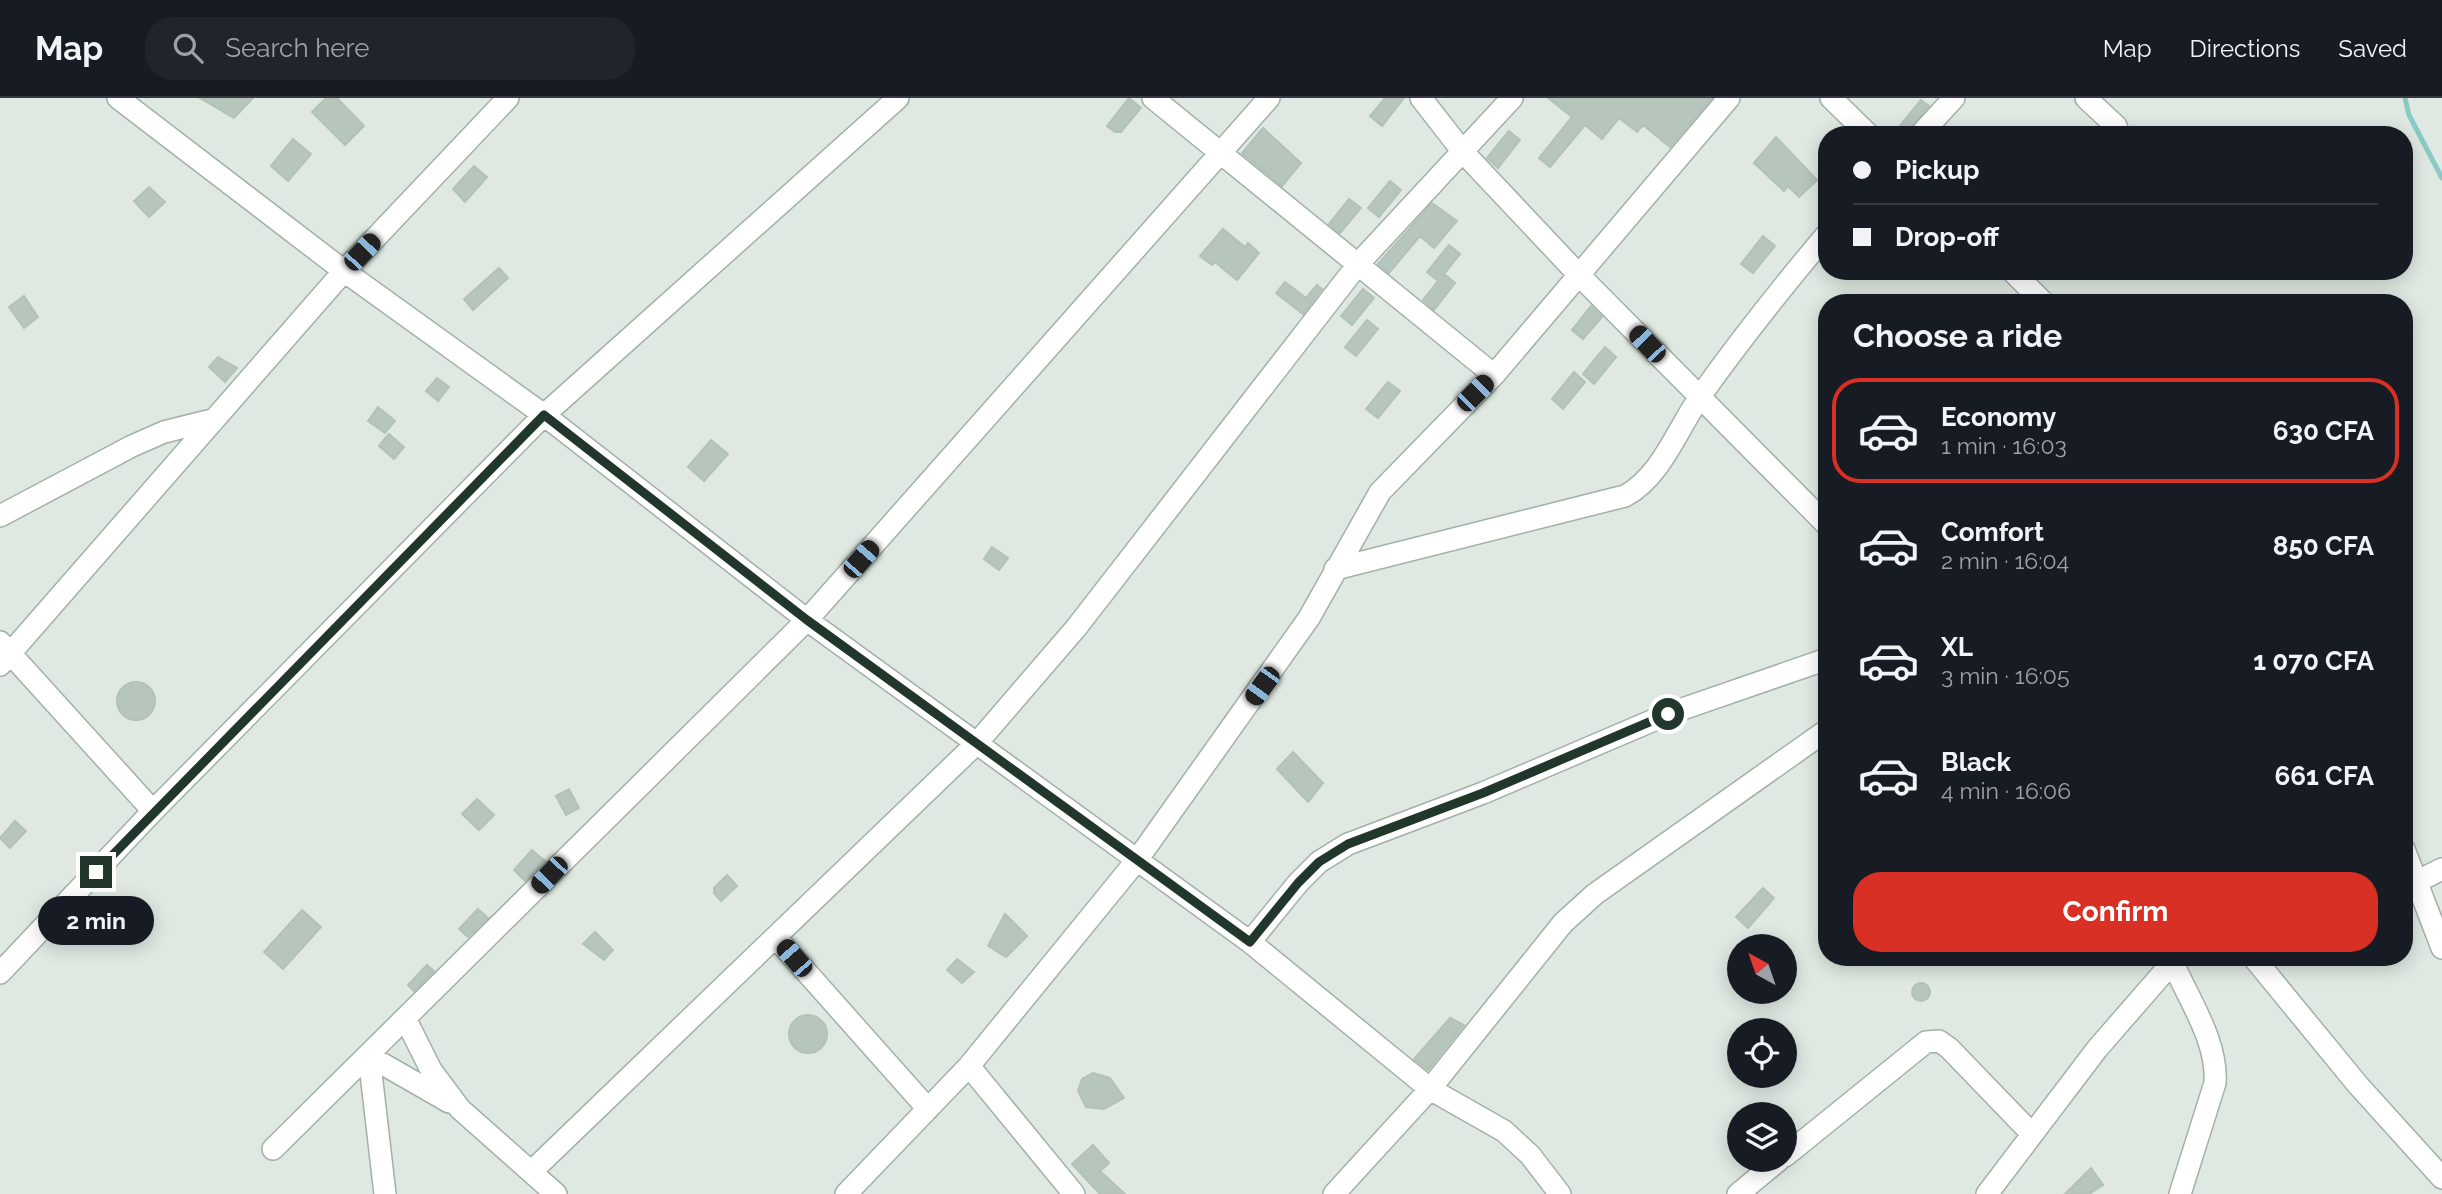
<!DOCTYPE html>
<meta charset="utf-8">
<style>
:root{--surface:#171b24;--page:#20242c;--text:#f1f3f6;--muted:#9ea1a6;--line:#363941;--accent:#d93025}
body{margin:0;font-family:Raleway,sans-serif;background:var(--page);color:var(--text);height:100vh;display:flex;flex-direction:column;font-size:26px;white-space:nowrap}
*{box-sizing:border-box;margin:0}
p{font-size:23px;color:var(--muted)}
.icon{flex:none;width:38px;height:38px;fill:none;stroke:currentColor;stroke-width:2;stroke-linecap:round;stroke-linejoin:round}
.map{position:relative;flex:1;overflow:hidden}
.drawer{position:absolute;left:1818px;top:196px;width:595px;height:672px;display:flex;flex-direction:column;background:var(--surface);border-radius:28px;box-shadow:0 4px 18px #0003}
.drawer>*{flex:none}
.hud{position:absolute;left:1818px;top:28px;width:595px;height:154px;border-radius:28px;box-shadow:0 4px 18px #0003;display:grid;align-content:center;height:154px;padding:0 35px;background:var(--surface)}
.needle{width:46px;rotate:320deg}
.tools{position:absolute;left:1727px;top:836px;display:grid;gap:14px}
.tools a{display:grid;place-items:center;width:70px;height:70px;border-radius:50%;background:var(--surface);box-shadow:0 4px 18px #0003;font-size:35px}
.end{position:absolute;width:32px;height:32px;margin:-16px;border:9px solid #21372c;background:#fff;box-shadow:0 0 0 4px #fff}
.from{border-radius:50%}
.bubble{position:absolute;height:49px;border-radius:24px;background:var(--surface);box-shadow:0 4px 18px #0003;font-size:23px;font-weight:700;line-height:49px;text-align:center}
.car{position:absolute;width:21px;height:42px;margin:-21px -10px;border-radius:9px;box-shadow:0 0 5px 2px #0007;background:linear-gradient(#222 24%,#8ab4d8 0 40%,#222 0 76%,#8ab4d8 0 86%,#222 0)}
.hud b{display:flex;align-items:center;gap:24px;height:66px;font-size:26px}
.hud b+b{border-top:2px solid var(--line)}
.hud i{width:18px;height:18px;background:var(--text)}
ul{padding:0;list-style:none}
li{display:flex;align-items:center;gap:21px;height:105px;margin:0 14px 10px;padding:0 21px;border:4px solid transparent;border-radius:28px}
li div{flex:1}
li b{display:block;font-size:26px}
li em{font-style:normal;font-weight:700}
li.on{border-color:var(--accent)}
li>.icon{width:63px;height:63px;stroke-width:1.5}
h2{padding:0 35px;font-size:32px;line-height:84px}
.primary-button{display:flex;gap:14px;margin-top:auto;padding:14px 35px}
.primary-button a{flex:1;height:80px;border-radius:28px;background:var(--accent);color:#fff;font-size:28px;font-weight:700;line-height:80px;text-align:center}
header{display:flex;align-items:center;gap:42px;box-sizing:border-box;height:98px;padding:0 35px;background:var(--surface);border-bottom:2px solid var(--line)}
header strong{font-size:33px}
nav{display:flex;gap:38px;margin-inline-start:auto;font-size:24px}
.search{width:490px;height:63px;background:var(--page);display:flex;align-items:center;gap:18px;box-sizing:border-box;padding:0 24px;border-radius:28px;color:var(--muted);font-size:26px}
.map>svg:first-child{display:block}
</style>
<header>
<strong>Map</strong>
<div class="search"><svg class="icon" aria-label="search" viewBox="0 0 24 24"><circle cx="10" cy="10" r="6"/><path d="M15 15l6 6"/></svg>Search here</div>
<nav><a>Map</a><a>Directions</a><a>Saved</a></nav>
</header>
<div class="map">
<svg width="2442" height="1096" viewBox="0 0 2442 1096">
<rect width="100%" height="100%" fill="#dfe9e2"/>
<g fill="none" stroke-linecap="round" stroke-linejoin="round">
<path stroke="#8acac5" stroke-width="5" d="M2405 0 2409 17 2442 80"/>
</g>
<path fill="#b7c6bd" stroke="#b2c2b7" stroke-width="2" d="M200 0H253L234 20Z
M326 0H337L364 28 345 47 312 14Z
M1129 0 1141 10 1121 34H1115L1107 28Z
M1385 0H1404L1382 28 1370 18Z
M1548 0H1712L1670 49 1643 27 1637 34 1619 20 1602 41 1585 27 1550 69 1539 60 1572 19Z
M1921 2 1929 8 1907 36 1899 29Z
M1263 30 1301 65 1282 88 1242 55Z
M1509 33 1520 42 1498 70 1487 60Z
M1776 39 1817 82 1799 99 1788 88 1784 93 1754 65Z
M293 41 311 56 288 83 271 68Z
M474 68 487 79 465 104 453 91Z
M1390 83 1401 92 1379 119 1368 110Z
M149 89 165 104 149 119 134 103Z
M1349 101 1361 110 1340 135 1329 126Z
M1432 105 1457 123 1434 150 1420 138 1389 175 1378 166Z
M1223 131 1245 149 1248 145 1259 155 1237 182 1215 164 1212 167 1200 158Z
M1763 138 1775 148 1753 175 1741 166Z
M1449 147 1460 156 1444 176 1455 185 1434 212 1423 202 1438 183 1427 174Z
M499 170 508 180 473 212 464 201Z
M1285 184 1306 200 1317 187 1322 191 1303 216 1276 195Z
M1363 191 1374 200 1352 227 1341 218Z
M24 198 38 219 24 230 9 209Z
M1591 208 1602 219 1583 241 1572 232Z
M1367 222 1378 231 1356 258 1345 249Z
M1605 249 1616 259 1594 286 1583 276Z
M218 259 237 270 225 284 209 269Z
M1574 274 1585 284 1563 311 1552 301Z
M437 280 449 289 438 303 426 293Z
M1388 284 1400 293 1378 320 1366 311Z
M378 309 395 323 385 335 368 323Z
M389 336 404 349 394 361 379 348Z
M711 342 728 356 704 383 688 369Z
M992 449 1008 460 999 472 984 461Z
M117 603a19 19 0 1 1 38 0a19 19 0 1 1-38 0Z
M1293 654 1323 685 1308 704 1277 671Z
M569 691 579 710 566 717 556 698Z
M477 701 494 717 479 732 462 716Z
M15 723 26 733 10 750 0 740Z
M532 752 545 763 525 783 514 772Z
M727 777 737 788 721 803 714 795V790Z
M1763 790 1774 800 1748 830 1736 819Z
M478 811 488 820 468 839 459 831Z
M302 812 321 829 283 871 264 854Z
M1005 816 1027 838 1006 859 988 848Z
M595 834 613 852 604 862 583 846Z
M957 861 974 874 962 885 947 872Z
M427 867 434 873 414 893 408 887Z
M1912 894a9 9 0 1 1 18 0a9 9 0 1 1-18 0Z
M789 936a19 19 0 1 1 38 0a19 19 0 1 1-38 0Z
M1450 920 1464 927 1428 972 1414 961Z
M1093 975 1110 980 1124 1000 1104 1011 1086 1009 1078 993 1082 981Z
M1093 1047 1109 1065 1100 1073 1125 1096H1100L1072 1066Z
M2091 1070 2103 1087 2089 1096H2065Z"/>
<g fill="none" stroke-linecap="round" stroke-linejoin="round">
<defs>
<path id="minor" d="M118 0 344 173 544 317 807 522 1250 844 1430 991 1504 1033 1530 1057 1560 1096
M1153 0 1494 277 1729 0
M1421 0 1463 54 1577 175 1827 427
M1831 0 1869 37
M2086 0 2116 28 2119 37
M1920 37 1954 0
M2012 173 2044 205
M0 418 132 348 164 334 212 322
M1335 471 1625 398C1661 379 1678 330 1701 297 1741 241 1783 188 1827 136
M0 544 153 713
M0 567 344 173 508 0
M2404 751 2442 850
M2418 783 2442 771
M777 841 928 1011
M1250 844 1298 785 1319 764 1348 746 1483 695 1668 616 1827 561
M2253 859 2358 987 2442 1080
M2173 865C2189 902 2218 944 2215 985L2180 1096
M0 875 153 713 544 317 898 0
M406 922 431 972 460 1011 556 1096
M369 958 385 1096
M369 958 449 1004
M969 968 1074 1096
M273 1051 807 522 1269 0
M1785 1058 1926 944 1939 943 1949 950 2032 1036
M532 1073 977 645 1076 530 1359 165 1512 0
M846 1096 969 968 1137 762 1309 520 1380 394 1494 277
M1334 1096 1430 991 1563 825 1595 796 1827 632
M1738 1096 1779 1062
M1987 1096 2097 951 2177 859"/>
</defs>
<use href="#minor" stroke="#a2b0a8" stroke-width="24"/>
<use href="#minor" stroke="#fff" stroke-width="21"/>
</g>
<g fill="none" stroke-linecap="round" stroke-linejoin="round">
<path stroke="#21372c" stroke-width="9" d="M96 774 544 317 807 522 1250 844 1298 785 1319 764 1348 746 1483 695 1668 616"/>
</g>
</svg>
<div class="tools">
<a><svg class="needle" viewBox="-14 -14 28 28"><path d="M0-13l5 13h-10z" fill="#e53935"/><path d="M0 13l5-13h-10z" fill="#9ea1a6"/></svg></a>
<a><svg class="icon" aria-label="locate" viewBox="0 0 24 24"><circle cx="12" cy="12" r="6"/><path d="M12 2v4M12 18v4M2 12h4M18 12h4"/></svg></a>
<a><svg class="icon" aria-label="layers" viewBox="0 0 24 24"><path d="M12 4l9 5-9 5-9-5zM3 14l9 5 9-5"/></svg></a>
</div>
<i class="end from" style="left:1668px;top:616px"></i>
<i class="end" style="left:96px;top:774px"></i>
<div class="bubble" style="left:38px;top:798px;width:116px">2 min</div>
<i class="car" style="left:362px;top:154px;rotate:43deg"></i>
<i class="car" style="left:1647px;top:246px;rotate:316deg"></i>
<i class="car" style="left:1475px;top:295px;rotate:45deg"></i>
<i class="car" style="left:861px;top:461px;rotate:41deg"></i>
<i class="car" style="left:1262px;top:588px;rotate:216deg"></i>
<i class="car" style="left:549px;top:777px;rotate:224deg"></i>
<i class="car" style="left:794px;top:860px;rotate:319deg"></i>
<div class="hud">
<b><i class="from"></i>Pickup</b>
<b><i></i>Drop-off</b>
</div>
<section class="drawer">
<h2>Choose a ride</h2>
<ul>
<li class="on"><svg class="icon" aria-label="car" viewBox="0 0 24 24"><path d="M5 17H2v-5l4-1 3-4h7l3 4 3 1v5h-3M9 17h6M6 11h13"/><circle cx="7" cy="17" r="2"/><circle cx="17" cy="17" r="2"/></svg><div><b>Economy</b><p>1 min · 16:03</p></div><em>630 CFA</em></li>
<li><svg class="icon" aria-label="car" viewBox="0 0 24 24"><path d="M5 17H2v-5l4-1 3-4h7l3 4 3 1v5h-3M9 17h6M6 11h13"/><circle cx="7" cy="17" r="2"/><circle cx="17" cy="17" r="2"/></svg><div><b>Comfort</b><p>2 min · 16:04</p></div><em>850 CFA</em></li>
<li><svg class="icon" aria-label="car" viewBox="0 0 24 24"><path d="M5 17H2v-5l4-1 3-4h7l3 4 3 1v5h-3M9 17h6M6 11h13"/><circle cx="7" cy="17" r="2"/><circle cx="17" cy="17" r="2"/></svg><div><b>XL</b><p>3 min · 16:05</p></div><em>1 070 CFA</em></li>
<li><svg class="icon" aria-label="car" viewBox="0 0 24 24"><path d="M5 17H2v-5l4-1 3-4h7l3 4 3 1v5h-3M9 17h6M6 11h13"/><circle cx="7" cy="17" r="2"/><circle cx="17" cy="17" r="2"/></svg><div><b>Black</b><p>4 min · 16:06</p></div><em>661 CFA</em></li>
</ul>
<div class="primary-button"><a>Confirm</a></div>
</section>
</div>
